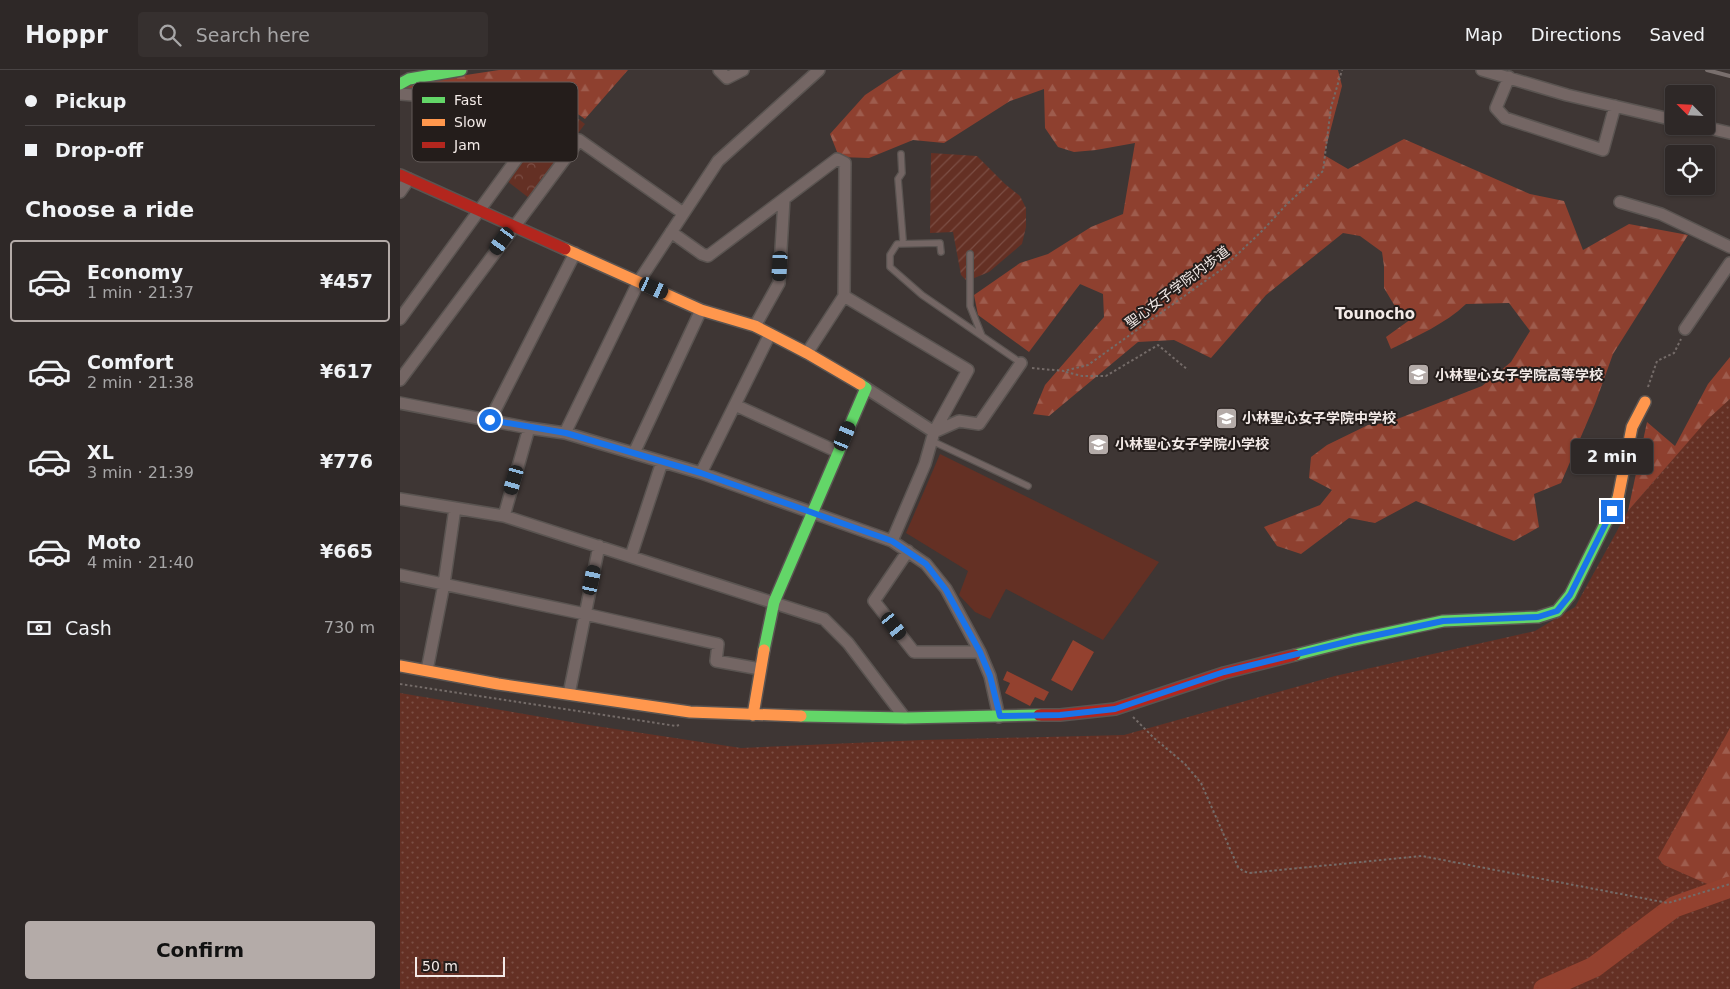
<!DOCTYPE html>
<meta charset="utf-8">
<style>
:root{--surface:#2e2827;--page:#36302f;--text:#f1f3f6;--muted:#a7a6a7;--line:#494444;--accent:#b4aba8}
body{margin:0;font-family:"DejaVu Sans","Noto Sans JP",sans-serif;background:var(--page);color:var(--text);height:100vh;display:flex;flex-direction:column;font-size:19px;white-space:nowrap}
*{box-sizing:border-box;margin:0}
p{font-size:16px;color:var(--muted)}
.icon{flex:none;width:28px;height:28px;fill:none;stroke:currentColor;stroke-width:2;stroke-linecap:round;stroke-linejoin:round}
.map{position:relative;flex:1;overflow:hidden}
.side{display:flex;flex-direction:column;background:var(--surface);width:400px}
.side>*{flex:none}
.hud{display:grid;align-content:center;height:110px;padding:0 25px;background:var(--surface)}
.needle{width:32px;rotate:294deg}
.buttons{position:absolute;left:1265px;top:15px;display:grid;gap:10px}
.buttons a{display:grid;place-items:center;width:50px;height:50px;border-radius:5px;background:var(--surface);box-shadow:0 1px 4px #0004,0 0 0 1px var(--line);font-size:25px}
.scale{position:absolute;left:15px;bottom:12px;width:90px;box-sizing:border-box;padding-left:5px;border:2px solid #f3eae7;border-top:0;font-size:14px;line-height:18px;white-space:nowrap;color:#f3eae7;-webkit-text-stroke:4px #241d1b;paint-order:stroke}
.end{position:absolute;width:22px;height:22px;margin:-11px;border:6px solid #1a73e8;background:#fff;box-shadow:0 0 0 2px #fff}
.from{border-radius:50%}
.bubble{position:absolute;height:35px;border-radius:5px;background:var(--surface);box-shadow:0 1px 4px #0004,0 0 0 1px var(--line);font-size:16px;font-weight:600;line-height:35px;text-align:center}
.car{position:absolute;width:15px;height:30px;margin:-15px -8px;border-radius:6px;box-shadow:0 0 4px 1px #0007;background:linear-gradient(#222 24%,#8ab4d8 0 40%,#222 0 76%,#8ab4d8 0 86%,#222 0)}
.hud b{display:flex;align-items:center;gap:18px;height:48px;font-size:19px}
.hud b+b{border-top:1px solid var(--line)}
.hud i{width:12px;height:12px;background:var(--text)}
ul{padding:0;list-style:none}
li{display:flex;align-items:center;gap:15px;height:82px;margin:0 10px 8px;padding:0 15px;border:2px solid transparent;border-radius:5px}
li div{flex:1}
li b{display:block;font-size:19px}
li em{font-style:normal;font-weight:600}
li.current{border-color:var(--accent)}
li>.icon{width:45px;height:45px;stroke-width:1.5}
h2{padding:0 25px;font-size:22px;line-height:60px}
.pay{display:flex;align-items:center;gap:12px;height:55px;padding:0 25px;font-size:19px}
.pay p{margin-inline-start:auto}
.button{display:flex;gap:10px;margin-top:auto;padding:10px 25px}
.button a{flex:1;height:58px;border-radius:5px;background:var(--accent);color:#111;font-size:20px;font-weight:600;line-height:58px;text-align:center}
header{display:flex;align-items:center;gap:30px;box-sizing:border-box;height:70px;padding:0 25px;background:var(--surface);border-bottom:1px solid var(--line)}
header strong{font-size:24px}
nav{display:flex;gap:28px;margin-inline-start:auto;font-size:18px}
.search{width:350px;height:45px;background:var(--page);display:flex;align-items:center;gap:12px;box-sizing:border-box;padding:0 18px;border-radius:5px;color:var(--muted);font-size:19px}
main{display:flex;flex:1;min-height:0}
.map>svg:first-child{display:block}
</style>
<header>
<strong>Hoppr</strong>
<div class="search"><svg class="icon" aria-label="search" viewBox="0 0 24 24"><circle cx="10" cy="10" r="6"/><path d="M15 15l6 6"/></svg>Search here</div>
<nav><a>Map</a><a>Directions</a><a>Saved</a></nav>
</header>
<main>
<section class="side">
<div class="hud">
<b><i class="from"></i>Pickup</b>
<b><i></i>Drop-off</b>
</div>
<h2>Choose a ride</h2>
<ul>
<li class="current"><svg class="icon" aria-label="car" viewBox="0 0 24 24"><path d="M5 17H2v-5l4-1 3-4h7l3 4 3 1v5h-3M9 17h6M6 11h13"/><circle cx="7" cy="17" r="2"/><circle cx="17" cy="17" r="2"/></svg><div><b>Economy</b><p>1 min · 21:37</p></div><em>¥457</em></li>
<li><svg class="icon" aria-label="car" viewBox="0 0 24 24"><path d="M5 17H2v-5l4-1 3-4h7l3 4 3 1v5h-3M9 17h6M6 11h13"/><circle cx="7" cy="17" r="2"/><circle cx="17" cy="17" r="2"/></svg><div><b>Comfort</b><p>2 min · 21:38</p></div><em>¥617</em></li>
<li><svg class="icon" aria-label="car" viewBox="0 0 24 24"><path d="M5 17H2v-5l4-1 3-4h7l3 4 3 1v5h-3M9 17h6M6 11h13"/><circle cx="7" cy="17" r="2"/><circle cx="17" cy="17" r="2"/></svg><div><b>XL</b><p>3 min · 21:39</p></div><em>¥776</em></li>
<li><svg class="icon" aria-label="car" viewBox="0 0 24 24"><path d="M5 17H2v-5l4-1 3-4h7l3 4 3 1v5h-3M9 17h6M6 11h13"/><circle cx="7" cy="17" r="2"/><circle cx="17" cy="17" r="2"/></svg><div><b>Moto</b><p>4 min · 21:40</p></div><em>¥665</em></li>
</ul>
<div class="pay"><svg class="icon" aria-label="cash" viewBox="0 0 24 24"><path d="M3 7h18v10H3z"/><circle cx="12" cy="12" r="2"/></svg>Cash<p>730 m</p></div>
<div class="button"><a>Confirm</a></div>
</section>
<div class="map">
<svg width="1330" height="919" viewBox="0 0 1330 919">
<defs>
<pattern id="grass-dots" width="8" height="8" patternUnits="userSpaceOnUse" patternTransform="scale(1.25)"><rect width="8" height="8" fill="#643024"/><path d="M2 2h.1M6 6h.1" fill="none" stroke="#7b4e44" stroke-width="1.8" stroke-linecap="round"/></pattern>
<pattern id="forest-firs" width="22" height="20" patternUnits="userSpaceOnUse" patternTransform="scale(1.25)"><rect width="22" height="20" fill="#8e402f"/><path d="M5 1l3.5 6h-7zM16 11l3.5 6h-7z" fill="#9e5c4d"/></pattern>
<pattern id="park-crowns" width="20" height="18" patternUnits="userSpaceOnUse" patternTransform="scale(1.25)"><rect width="20" height="18" fill="#643024"/><path d="M2 6a3 3 0 1 1 6 0M12 15a3 3 0 1 1 6 0" fill="none" stroke="#7b4e44"/></pattern>
<pattern id="garden-furrows" width="10" height="10" patternUnits="userSpaceOnUse" patternTransform="scale(1.25)"><rect width="10" height="10" fill="#643024"/><path d="M-1 1l2-2M0 10L10 0M9 11l2-2" fill="none" stroke="#7b4e44"/></pattern>
</defs>
<rect width="100%" height="100%" fill="#3e3634"/>
<path fill="url(#grass-dots)" d="M1330 329V919H0V623L189 655 341 678 522 670 724 665 935 606 1135 561 1175 537 1228 441 1308 348Z"/>
<path fill="url(#forest-firs)" d="M99 0H228L185 49 163 34 157 41 108 17 80 32 53 22H0L13 13Z
M503 0H938L942 16 924 85 948 99 1004 69 1130 124 1164 131 1183 180 1229 154 1288 165 1213 284 1195 334 1161 413 1134 424 1139 457 1114 471 1016 431 975 453 949 448 901 484 877 476 864 457 920 435 932 420 909 408 911 387 927 375 968 355 987 353 1082 316 1111 292 1130 261 1109 233 1066 234C1045 254 1017 266 991 279L986 267 1011 249 996 238 984 218V196L982 182 960 166 943 163 866 225 811 288 774 270 738 272 649 346 633 344 645 315 704 247 703 224 680 214 629 282 578 245 574 225 620 193 648 184 691 157 723 144 735 73 696 80 674 82 658 77 645 58 644 19 610 31 544 73 513 70 469 88 439 87 430 64 465 25Z
M1330 287V329L1308 349 1228 441 1247 352 1275 376 1308 314Z
M1330 658V824L1264 795 1258 788Z"/>
<path fill="url(#park-crowns)" d="M163 37 185 54 129 128 107 111Z"/>
<path fill="url(#garden-furrows)" d="M531 83 577 86 605 114 620 126 626 138V157L622 174 589 202 567 211 561 205 553 162 530 163Z"/>
<path fill="#643024" d="M540 384 759 492 703 570 606 519 590 549 575 542 559 525 568 501 506 463Z"/>
<path fill="#93412f" d="M673 570 694 582 672 621 651 610Z
M607 601 649 622 644 631 635 627 630 636 605 623 610 613 603 610Z"/>
<g fill="none" stroke-linecap="round" stroke-linejoin="round">
<path stroke="#93412f" stroke-width="21" d="M1144 919 1194 897 1274 837 1330 817"/>
<defs>
<path id="lane" d="M501 84 502 103 498 109 503 170 502 174
M541 182 540 173 497 174 490 185V197L522 225 621 293
M570 184V236L582 266
M532 371 628 416"/>
<path id="street" d="M319 0 327 8 343 0
M1082 0 1167 25 1274 50
M1109 7 1096 38 1105 48 1203 80 1215 36
M0 24 53 28 129 72 0 249
M1300 56 1330 63
M0 122 9 109
M1220 132 1261 144 1330 177
M271 162 302 184 308 186 437 89 445 93 444 226 568 300 534 362 466 318
M355 256 379 213 384 129
M1285 259 1330 193
M407 283 444 226
M0 310 179 70 283 143
M0 333 129 358 165 363 301 403 492 471 526 494 546 519 580 582 590 606 599 647
M335 335 438 382
M90 350 175 183
M165 363 239 211 318 91 419 0
M234 383 301 240
M301 403 370 264
M0 429 104 446 424 549 448 573 505 648
M104 446 129 358
M492 471 525 394 534 362 559 351 579 354 621 293
M508 481 474 531 514 582H580
M231 486 262 392
M0 505 185 544 318 574 316 591 360 599
M27 600 44 514 55 438
M169 624 199 476"/>
<path id="fast" d="M0 14 9 9 61 0
M364 580 374 532 466 318 460 314
M895 585 954 570 1043 551 1138 547 1157 541 1170 525 1218 428
M401 646 505 648 639 645"/>
<path id="slow" d="M165 179 301 240 355 256 407 283 460 314
M1218 428 1232 357 1245 332
M0 596 98 614 290 642 401 646
M353 645 364 580"/>
<path id="jam" d="M0 105 165 179
M639 645H660L715 639 824 603 895 585"/>
</defs>
<use href="#lane" stroke="#5a5451" stroke-width="8"/>
<use href="#street" stroke="#5a5451" stroke-width="14"/>
<use href="#fast" stroke="#5a5451" stroke-width="14"/>
<use href="#slow" stroke="#5a5451" stroke-width="14"/>
<use href="#jam" stroke="#5a5451" stroke-width="14"/>
<path stroke="#746b68" stroke-width="2" stroke-dasharray="2.5 2.5" stroke-linecap="butt" d="M632 298 664 301 688 295 822 199 863 160 886 135 923 101 931 37 942 0
M666 302 682 306H706L758 275 788 300
M1248 317 1257 291 1274 283 1281 269
M0 614 276 656 279 655
M733 647 754 668 785 694 801 713 838 797 843 801 849 803 1022 786 1268 833 1330 814"/>
<use href="#lane" stroke="#746664" stroke-width="5.5"/>
<use href="#street" stroke="#746664" stroke-width="11"/>
<use href="#fast" stroke="#63d668" stroke-width="11"/>
<use href="#slow" stroke="#ff974d" stroke-width="11"/>
<use href="#jam" stroke="#b3261e" stroke-width="11"/>
<path stroke="#796f6d" stroke-width="4" d="M1307 0 1330 6"/>
</g>
<g fill="none" stroke-linecap="round" stroke-linejoin="round">
<path stroke="#1a73e8" stroke-width="6" d="M90 350 166 363 301 403 492 471 526 494 546 520 580 582 590 606 600 646 660 645 715 639 824 602 954 570 1043 551 1138 547 1157 541 1170 525 1212 441"/>
</g>
<defs>
<symbol id="school-square" viewBox="-11 -11 22 22"><rect x="-9" y="-9" width="18" height="18" rx="4" fill="#b4aba8" stroke="#241d1b"/><path d="M0-5L7-2L0 1L-7-2ZM-4 1L0 2.5L4 1V4Q0 6-4 4Z" fill="#fff"/></symbol>
</defs>
<g fill-rule="evenodd">
<use href="#school-square" x="1006" y="292" width="25" height="25"/>
<use href="#school-square" x="814" y="336" width="25" height="25"/>
<use href="#school-square" x="686" y="362" width="25" height="25"/>
</g>
<g text-anchor="middle" dominant-baseline="central" stroke-width="4" stroke-linejoin="round" paint-order="stroke">
<g font-size="14" fill="#f3eae7" stroke="#241d1b">
<text transform="translate(777 217) rotate(-37)">聖心女子学院内歩道</text>
</g>
<g font-size="14" font-weight="bold" fill="#f3eae7" stroke="#241d1b" text-anchor="start">
<text x="1035" y="305">小林聖心女子学院高等学校</text>
<text x="842" y="348">小林聖心女子学院中学校</text>
<text x="715" y="374">小林聖心女子学院小学校</text>
</g>
<g font-size="15" font-weight="bold" fill="#f3eae7" stroke="#241d1b">
<text x="975" y="244">Tounocho</text>
</g>
</g>
<rect x="12" y="12" width="166" height="80" rx="8" fill="#241d1b" stroke="#625a58" stroke-width="1"/>
<rect x="22" y="27" width="23" height="6" fill="#63d668"/>
<rect x="22" y="49" width="23" height="7" fill="#ff974d"/>
<rect x="22" y="72" width="23" height="6" fill="#b3261e"/>
<g font-size="14" fill="#f3eae7">
<text x="54" y="35">Fast</text>
<text x="54" y="57">Slow</text>
<text x="54" y="80">Jam</text>
</g>
</svg>
<div class="buttons">
<a><svg class="needle" viewBox="-14 -14 28 28"><path d="M0-13l5 13h-10z" fill="#e53935"/><path d="M0 13l5-13h-10z" fill="#a7a6a7"/></svg></a>
<a><svg class="icon" aria-label="locate" viewBox="0 0 24 24"><circle cx="12" cy="12" r="6"/><path d="M12 2v4M12 18v4M2 12h4M18 12h4"/></svg></a>
</div>
<div class="scale">50 m</div>
<i class="end from" style="left:90px;top:350px"></i>
<i class="end" style="left:1212px;top:441px"></i>
<div class="bubble" style="left:1171px;top:369px;width:82px">2 min</div>
<i class="car" style="left:102px;top:171px;rotate:216deg"></i>
<i class="car" style="left:380px;top:196px;rotate:183deg"></i>
<i class="car" style="left:254px;top:218px;rotate:115deg"></i>
<i class="car" style="left:445px;top:366px;rotate:23deg"></i>
<i class="car" style="left:114px;top:410px;rotate:196deg"></i>
<i class="car" style="left:192px;top:510px;rotate:12deg"></i>
<i class="car" style="left:494px;top:556px;rotate:143deg"></i>
</div>
</main>
